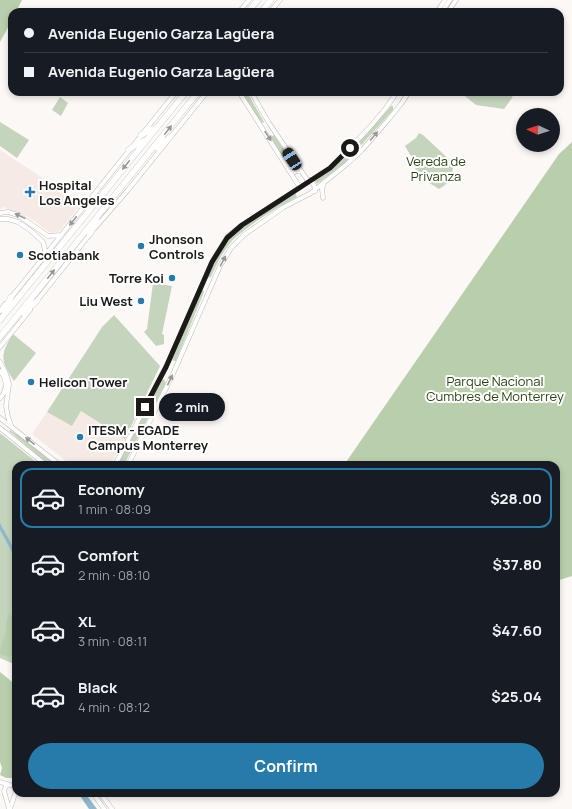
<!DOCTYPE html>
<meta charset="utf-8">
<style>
:root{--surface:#171b24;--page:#20242c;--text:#f1f3f6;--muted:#9ea1a6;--line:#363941;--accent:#277bab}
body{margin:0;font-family:Manrope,sans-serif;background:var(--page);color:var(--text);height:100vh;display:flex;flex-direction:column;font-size:15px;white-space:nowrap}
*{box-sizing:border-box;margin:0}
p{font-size:13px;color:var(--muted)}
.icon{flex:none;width:22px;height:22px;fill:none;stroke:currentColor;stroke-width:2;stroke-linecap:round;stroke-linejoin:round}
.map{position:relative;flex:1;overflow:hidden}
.drawer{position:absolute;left:12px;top:461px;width:548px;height:336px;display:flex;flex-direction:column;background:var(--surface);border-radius:12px;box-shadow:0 2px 6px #0003}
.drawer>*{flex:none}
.banner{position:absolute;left:8px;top:8px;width:556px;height:88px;border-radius:12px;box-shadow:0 2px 6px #0003;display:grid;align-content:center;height:88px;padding:0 16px;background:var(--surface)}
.needle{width:26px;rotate:274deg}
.fabs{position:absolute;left:516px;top:108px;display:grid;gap:8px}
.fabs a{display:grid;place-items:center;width:44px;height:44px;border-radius:50%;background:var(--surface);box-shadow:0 2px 6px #0003;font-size:20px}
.end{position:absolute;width:18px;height:18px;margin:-9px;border:5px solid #1b1a19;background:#fff;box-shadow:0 0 0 2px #fff}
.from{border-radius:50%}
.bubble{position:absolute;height:28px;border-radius:14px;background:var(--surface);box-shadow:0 2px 6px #0003;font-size:13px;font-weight:700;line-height:28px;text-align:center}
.car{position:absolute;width:12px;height:24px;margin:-12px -6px;border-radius:5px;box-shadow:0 0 3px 1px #0007;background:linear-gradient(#222 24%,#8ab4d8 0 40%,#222 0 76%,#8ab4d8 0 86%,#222 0)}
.banner b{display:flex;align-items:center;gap:14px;height:38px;font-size:15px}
.banner b+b{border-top:1px solid var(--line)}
.banner i{width:10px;height:10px;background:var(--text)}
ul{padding:7px 0 0;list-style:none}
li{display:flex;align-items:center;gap:12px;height:60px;margin:0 8px 6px;padding:0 8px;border:2px solid transparent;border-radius:12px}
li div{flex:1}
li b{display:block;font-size:15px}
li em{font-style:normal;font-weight:700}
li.on{border-color:var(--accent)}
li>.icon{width:36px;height:36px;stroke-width:1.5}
.cta{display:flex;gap:8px;margin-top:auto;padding:8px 16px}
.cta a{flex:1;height:46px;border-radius:24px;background:var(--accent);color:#fff;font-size:16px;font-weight:700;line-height:46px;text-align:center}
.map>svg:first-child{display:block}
</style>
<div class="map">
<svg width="572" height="809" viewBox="0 0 572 809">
<rect width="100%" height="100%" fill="#fcf8f6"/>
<path fill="#f6eae5" d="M0 150 41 177 79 207 59 232 51 233 29 217 4 207 0 209Z
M81 411 125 439 110 465H71L32 434 47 412 72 426Z"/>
<path fill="#c5d4bd" d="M240 92H247L264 122 262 123Z
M460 92H514L512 98 504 109 476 105Z
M60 97 68 103 61 116 52 110Z
M391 106H393V110L345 163 317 184 314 180 334 167 345 157Z
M0 122 29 140 17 158 0 146Z
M419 133 423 135 454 164C451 177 451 182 439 189L426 181 416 171 412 158 405 146 416 138Z
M274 135 297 169 294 170 286 161 271 139V137Z
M295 192 297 197C278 207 245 227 231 242 222 253 216 265 211 277L207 278 206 277 212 263 229 238 237 230Z
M153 283 172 286 162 334 164 335V344L156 346 144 332 147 329Z
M201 289 204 291V292L176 361H174L172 359V357Z
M114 315 160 366 125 439 81 411 72 426 47 412 102 327Z
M13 334 36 353 14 381C0 361 0 354 13 334Z
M164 379 166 383 124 465H117L162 380Z
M10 430 24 439 56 465H49L9 431Z
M0 433 40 465H16V665L0 658Z"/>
<path fill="#b9cfac" d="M0 0H22L16 12H12V20L0 42Z
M572 142V576L556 581V465H344L559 154Z
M9 614 16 620V652C11 658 7 657 0 654 0 647 2 644 4 638 7 630 5 622 9 614Z
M0 672 16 685 15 778H6L0 775 2 768 0 762Z"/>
<path fill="#90b9ce" d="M0 523 16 552V562L10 548 0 530Z
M78 793H85L97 809H89Z"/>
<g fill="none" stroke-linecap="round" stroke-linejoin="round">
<defs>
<path id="secondary" d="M239 12 249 0
M270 12 280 0
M437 12 445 0
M442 12 450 0
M448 12 456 0
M239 92 299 186
M251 92 269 123 308 181
M288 166 295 172 300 170
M310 180 314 185 315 191
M323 198 322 189 324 183
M0 213 8 212 18 215 48 236 61 235
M0 219H8L18 222 30 230 43 242 46 255
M95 228 128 190 207 92
M10 299 176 92
M35 303 91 233
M0 311 5 304
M0 347 30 310
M0 362 6 374 9 384 6 406 8 417 11 425
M0 371C7 379 8 390 0 398
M0 418 60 465
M0 428 46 465
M115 465 166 367 212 262 227 237 242 225 330 168 344 154 369 128 386 108 397 92
M128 465 173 374 220 266 231 248 244 235 284 207 311 193 347 164 362 150 388 120 401 104 409 92
M0 782 10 785
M93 793 104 809
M100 793 112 809
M9 809 4 791 6 786 9 785
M10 809 16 791 13 785"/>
<path id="highway" d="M248 12 258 0
M261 12 271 0
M141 135 155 128
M157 148 169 138
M128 150 143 141
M90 234 97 221
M4 311 11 297
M23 313 37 301
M0 320 186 92
M0 337 198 92"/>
</defs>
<use href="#secondary" stroke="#bdb9b7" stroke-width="5"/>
<use href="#highway" stroke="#bdb9b7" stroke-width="6"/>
<use href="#secondary" stroke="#fff" stroke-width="4"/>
<use href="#highway" stroke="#fff" stroke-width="5.5"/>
</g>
<defs><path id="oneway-solid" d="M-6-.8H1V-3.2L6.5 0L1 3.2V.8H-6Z"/></defs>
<g fill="#989898">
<use href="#oneway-solid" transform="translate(168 130) rotate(-52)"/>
<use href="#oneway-solid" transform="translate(268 136) rotate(57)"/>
<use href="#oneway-solid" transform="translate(374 136) rotate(-49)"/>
<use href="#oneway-solid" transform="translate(126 165) rotate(129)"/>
<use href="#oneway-solid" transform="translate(20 216) rotate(-154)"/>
<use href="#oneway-solid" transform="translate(73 221) rotate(128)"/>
<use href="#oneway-solid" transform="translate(223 261) rotate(-62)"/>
<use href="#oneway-solid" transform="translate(51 274) rotate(-51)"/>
<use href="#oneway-solid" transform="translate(170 380) rotate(-65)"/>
<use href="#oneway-solid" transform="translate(30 441) rotate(-142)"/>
</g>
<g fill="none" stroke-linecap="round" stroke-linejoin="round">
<path stroke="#1b1a19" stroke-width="5" d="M145 407 166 367 212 262 227 238 242 225 330 168 350 148"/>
</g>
<g fill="#277bab" stroke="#fff" stroke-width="1.5">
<path d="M28 186h4v4h4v4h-4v4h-4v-4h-4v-4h4z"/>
<circle cx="141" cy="246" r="4"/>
<circle cx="20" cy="255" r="4"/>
<circle cx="172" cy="278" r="4"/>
<circle cx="141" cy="301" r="4"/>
<circle cx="31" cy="382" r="4"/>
<circle cx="80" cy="437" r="4"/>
</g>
<g text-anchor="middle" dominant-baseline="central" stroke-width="4" stroke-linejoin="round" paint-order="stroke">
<g font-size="13" fill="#294512" stroke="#fff">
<text x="436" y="161">Vereda de<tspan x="436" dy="15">Privanza</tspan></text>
<text x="495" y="381">Parque Nacional<tspan x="495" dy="15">Cumbres de Monterrey</tspan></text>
</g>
<g font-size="13" font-weight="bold" fill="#1b1a19" stroke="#fff" text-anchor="start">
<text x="39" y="185">Hospital<tspan x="39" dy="15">Los Angeles</tspan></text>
<text x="149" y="239">Jhonson<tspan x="149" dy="15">Controls</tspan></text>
<text x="28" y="255">Scotiabank</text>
<text x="164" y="278" text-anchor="end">Torre Koi</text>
<text x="133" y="301" text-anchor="end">Liu West</text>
<text x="39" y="382">Helicon Tower</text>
<text x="88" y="430">ITESM - EGADE<tspan x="88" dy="15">Campus Monterrey</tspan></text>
</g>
</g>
</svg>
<div class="fabs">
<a><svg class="needle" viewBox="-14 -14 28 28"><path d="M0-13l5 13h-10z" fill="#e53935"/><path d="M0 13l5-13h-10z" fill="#9ea1a6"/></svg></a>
</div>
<i class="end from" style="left:350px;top:148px"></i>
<i class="end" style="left:145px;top:407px"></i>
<div class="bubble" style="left:159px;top:393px;width:66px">2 min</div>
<i class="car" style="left:292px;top:159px;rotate:327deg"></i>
<div class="banner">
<b><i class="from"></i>Avenida Eugenio Garza Lagüera</b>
<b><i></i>Avenida Eugenio Garza Lagüera</b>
</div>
<section class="drawer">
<ul>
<li class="on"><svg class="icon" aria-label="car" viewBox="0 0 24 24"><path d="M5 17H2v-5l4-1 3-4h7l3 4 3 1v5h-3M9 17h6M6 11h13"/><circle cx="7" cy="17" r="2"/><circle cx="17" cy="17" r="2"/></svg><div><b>Economy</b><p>1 min · 08:09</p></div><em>$28.00</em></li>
<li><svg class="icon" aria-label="car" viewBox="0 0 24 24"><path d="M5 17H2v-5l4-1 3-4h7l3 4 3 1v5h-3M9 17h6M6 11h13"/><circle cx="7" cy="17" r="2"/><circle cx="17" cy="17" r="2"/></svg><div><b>Comfort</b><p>2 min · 08:10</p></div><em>$37.80</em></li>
<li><svg class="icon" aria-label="car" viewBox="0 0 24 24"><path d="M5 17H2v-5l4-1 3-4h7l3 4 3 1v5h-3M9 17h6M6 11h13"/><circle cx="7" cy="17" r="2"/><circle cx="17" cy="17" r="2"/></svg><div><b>XL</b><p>3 min · 08:11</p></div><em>$47.60</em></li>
<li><svg class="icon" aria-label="car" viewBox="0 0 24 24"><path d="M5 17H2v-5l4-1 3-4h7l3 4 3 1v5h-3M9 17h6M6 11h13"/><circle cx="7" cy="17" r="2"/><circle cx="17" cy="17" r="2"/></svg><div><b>Black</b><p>4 min · 08:12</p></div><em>$25.04</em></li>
</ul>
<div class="cta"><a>Confirm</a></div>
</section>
</div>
